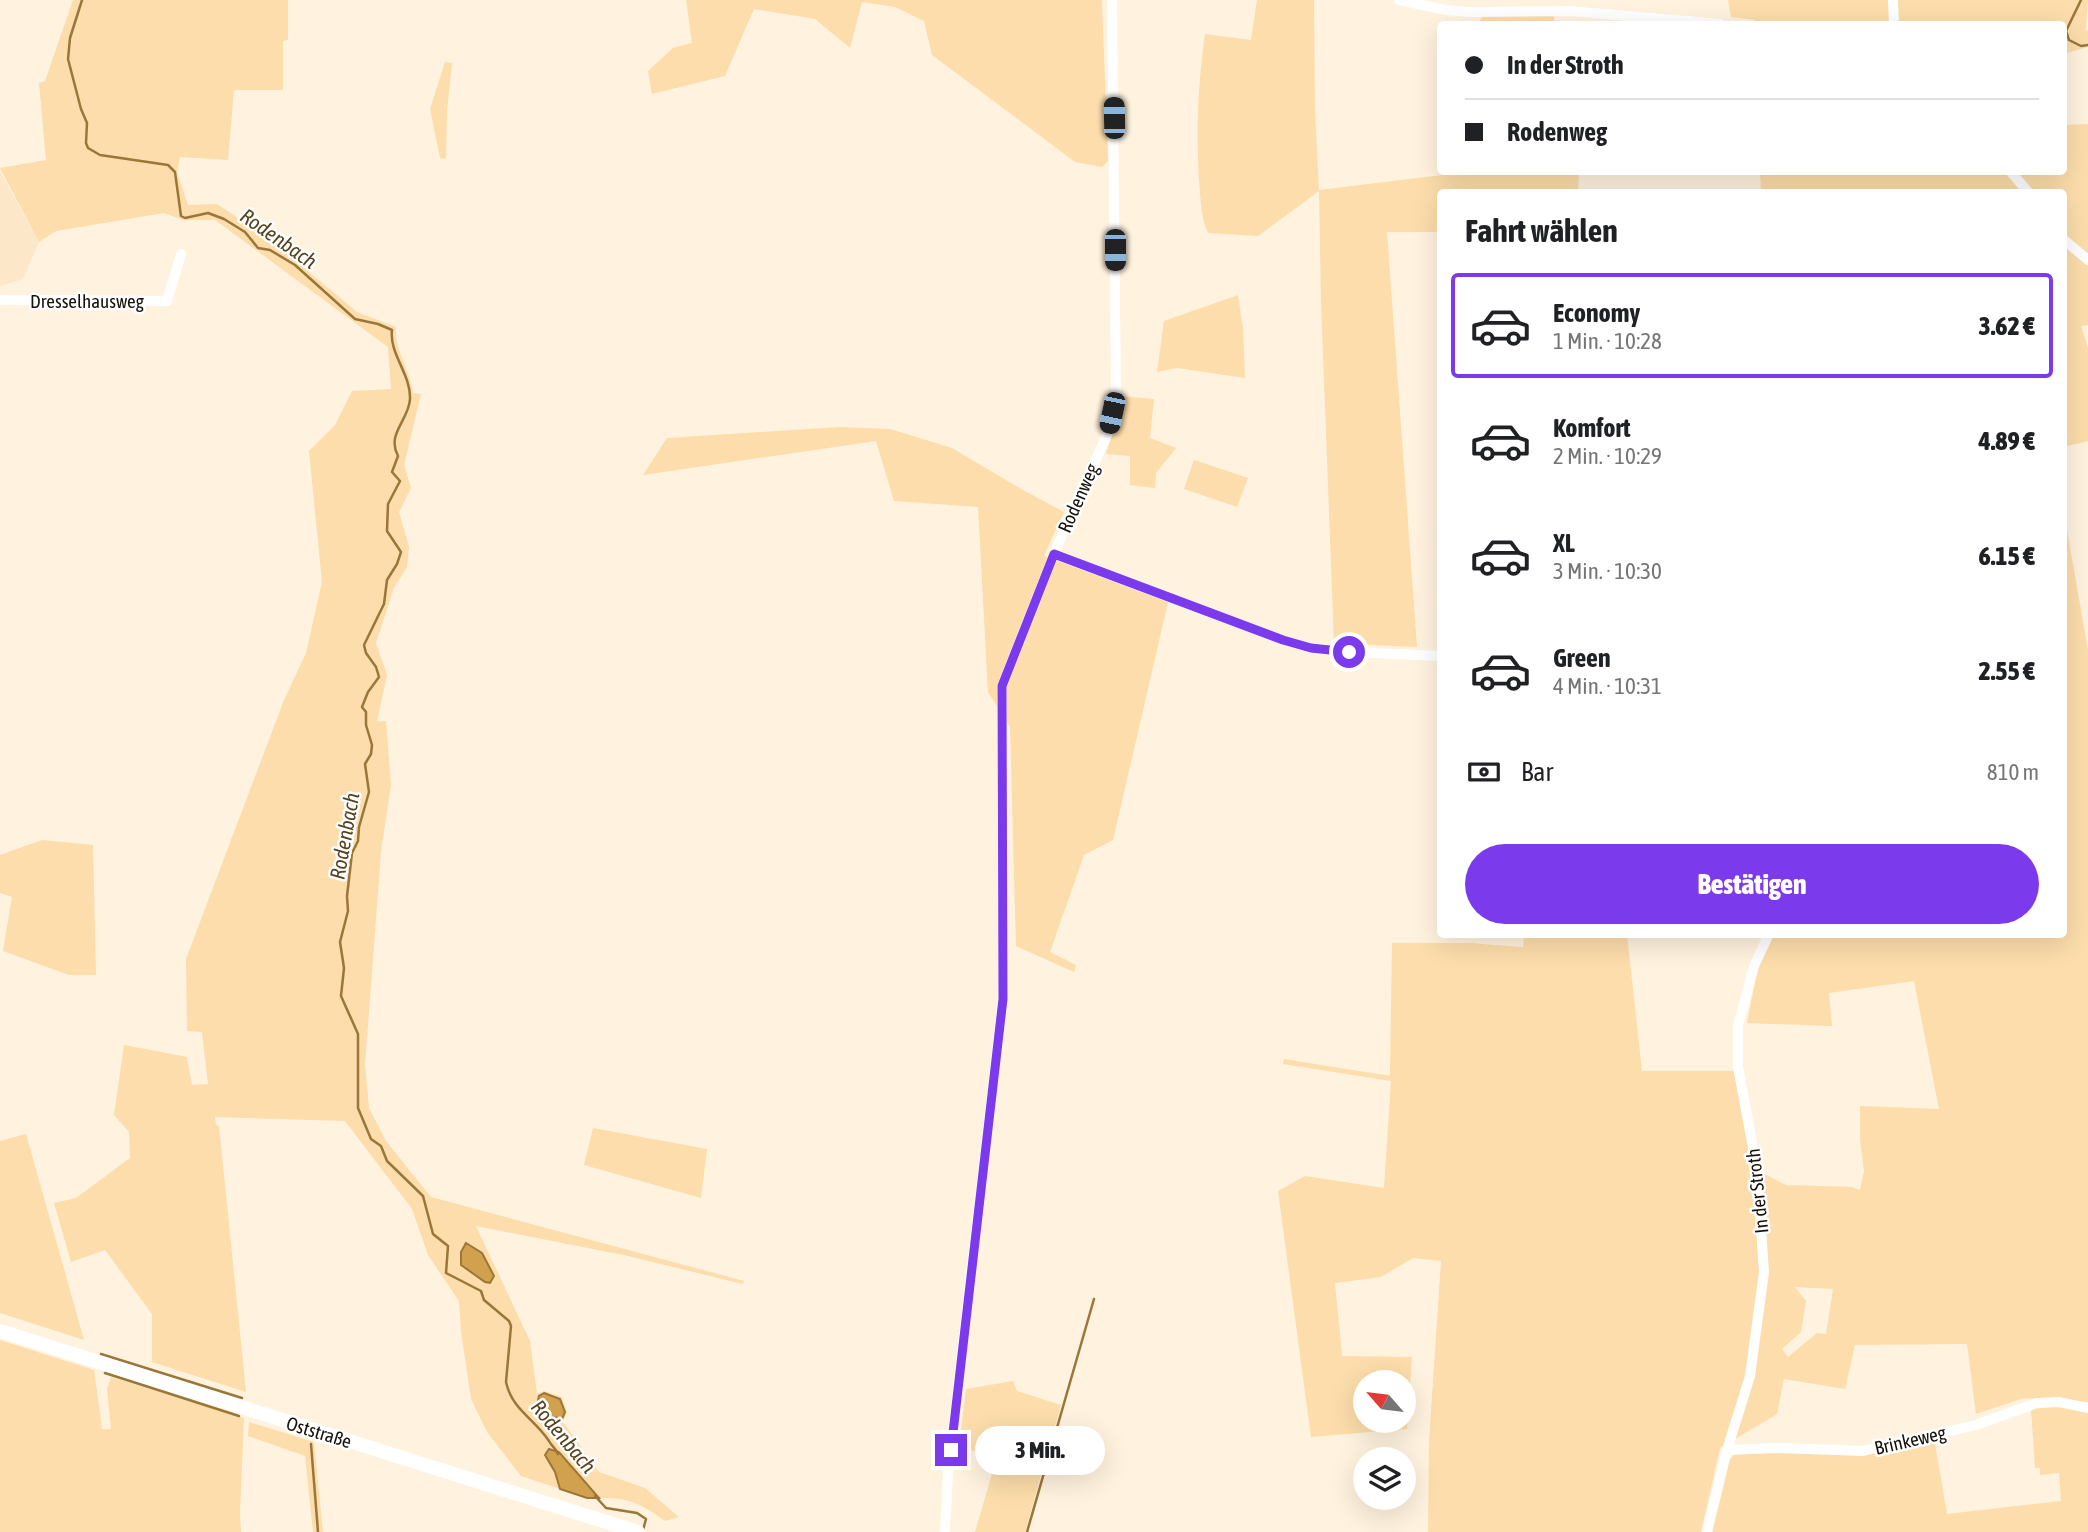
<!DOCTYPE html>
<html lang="de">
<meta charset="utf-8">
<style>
:root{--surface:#fff;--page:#f2f2f2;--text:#202124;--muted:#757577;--line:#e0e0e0;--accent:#7c3aed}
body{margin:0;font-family:"Asap Condensed",sans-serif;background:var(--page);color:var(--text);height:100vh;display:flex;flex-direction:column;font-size:26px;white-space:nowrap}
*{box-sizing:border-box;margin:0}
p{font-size:23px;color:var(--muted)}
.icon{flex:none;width:38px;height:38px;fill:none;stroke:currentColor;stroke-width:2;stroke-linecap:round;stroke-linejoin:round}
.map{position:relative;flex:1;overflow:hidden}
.details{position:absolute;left:1437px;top:189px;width:630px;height:749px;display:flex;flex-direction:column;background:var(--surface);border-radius:7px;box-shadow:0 7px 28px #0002}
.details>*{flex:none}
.guide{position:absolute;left:1437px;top:21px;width:630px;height:154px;border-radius:7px;box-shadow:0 7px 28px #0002;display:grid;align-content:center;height:154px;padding:0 28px;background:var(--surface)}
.needle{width:46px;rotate:298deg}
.fabs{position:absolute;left:1353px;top:1370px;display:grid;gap:14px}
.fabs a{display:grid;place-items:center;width:63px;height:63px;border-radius:50%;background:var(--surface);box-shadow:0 7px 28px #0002;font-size:35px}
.end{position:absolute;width:32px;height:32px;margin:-16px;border:9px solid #7c3aed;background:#fff;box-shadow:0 0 0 4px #fff}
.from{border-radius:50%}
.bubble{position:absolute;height:49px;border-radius:24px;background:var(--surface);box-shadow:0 7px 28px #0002;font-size:23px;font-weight:800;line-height:49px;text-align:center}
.car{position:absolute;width:21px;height:42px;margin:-21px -10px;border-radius:9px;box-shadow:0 0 5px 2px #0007;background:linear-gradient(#222 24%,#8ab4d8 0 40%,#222 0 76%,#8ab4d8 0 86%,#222 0)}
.guide b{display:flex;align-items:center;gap:24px;height:66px;font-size:26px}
.guide b+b{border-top:2px solid var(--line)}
.guide i{width:18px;height:18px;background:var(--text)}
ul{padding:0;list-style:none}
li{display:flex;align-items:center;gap:21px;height:105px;margin:0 14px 10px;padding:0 14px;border:4px solid transparent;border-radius:7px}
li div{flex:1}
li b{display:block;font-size:26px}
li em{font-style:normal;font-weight:800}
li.on{border-color:var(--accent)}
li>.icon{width:63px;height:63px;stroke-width:1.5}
h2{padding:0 28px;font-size:32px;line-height:84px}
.pay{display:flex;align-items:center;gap:18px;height:77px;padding:0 28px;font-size:26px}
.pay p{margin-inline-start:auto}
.primary-button{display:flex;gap:14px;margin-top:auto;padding:14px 28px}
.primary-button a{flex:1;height:80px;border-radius:42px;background:var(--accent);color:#fff;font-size:28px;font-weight:800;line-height:80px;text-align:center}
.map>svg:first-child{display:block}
</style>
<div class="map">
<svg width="2088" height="1532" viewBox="0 0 2088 1532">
<rect width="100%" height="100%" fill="#fff2de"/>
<path fill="#fce8c9" d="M0 171 39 242 23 279 0 286Z"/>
<path fill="#fcddab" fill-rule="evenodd" d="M73 0H288V40L283 41V90H234L228 160 180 157 177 172 188 205 217 204 268 238 357 312 396 327C394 350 410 369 413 393L421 394 404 465 411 488 399 512 409 547 407 567 394 588 376 643 387 675 377 721H386L391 785 381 852 365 1065 369 1108 386 1141 431 1197 744 1281 743 1284 628 1256 476 1226 530 1341 537 1394 544 1391 562 1397 567 1412 563 1422 599 1472 645 1488 679 1517 665 1521C640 1503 630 1498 599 1498L559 1452 549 1449 545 1456 555 1473 560 1489 521 1476 487 1432 471 1399 461 1332 459 1301 428 1255 412 1209 345 1121 215 1117 216 1125 219 1126 246 1392 152 1362V1314L105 1250 71 1262 54 1203 76 1198 130 1158 129 1132 114 1115 124 1045 187 1057 192 1085 208 1084 202 1032 187 1031 186 959 284 700 306 653 322 582 309 451 335 425 352 391 391 389 388 347 215 220H183L164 213 56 231 39 242 0 168 46 160 39 83 45 81Z
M686 0H1102L1108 161 1102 167 1075 162 932 55 924 21 895 7 862 2 850 48 815 19 754 9 725 76 652 94 648 71 673 48 692 43Z
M1257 0H1314L1315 113 1319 190 1467 172H1579L1578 192H1440V232H1387L1417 647 1334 643 1321 301 1319 191 1258 236 1208 233C1200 216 1201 198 1199 180 1196 129 1198 84 1205 34L1251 40Z
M1728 0H2088L2086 30 2088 31V47L2063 54V24H1756L1755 20 1731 17Z
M1484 15H1554V24H1478L1479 21Z
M445 62 452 63 447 110 446 159 440 158 430 109Z
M2063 116 2066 125 2088 124V325L2081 326 2088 348V441L2063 447V192H1761L1760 172H2063Z
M1238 295 1243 329 1245 378 1177 368 1157 372 1164 321Z
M1120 396 1154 399 1150 438 1176 448 1156 473 1155 488 1130 485V456L1106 454 1114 429Z
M840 427 890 429 952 448 1021 489 1064 512 1044 556 1169 598 1113 840 1084 855 1050 952 1076 965 1074 972 1016 946 1010 727 988 692 978 507 894 501 876 441 643 475 667 438Z
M1194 460 1248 478 1237 507 1184 489Z
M2063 507 2088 650V1402L2024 1398 1976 1414 1967 1344 1855 1345 1845 1389 1784 1379 1777 1414 1720 1448 1701 1532H1428L1429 1441 1441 1261 1413 1258 1381 1277 1335 1283 1342 1356 1412 1357 1407 1429 1311 1437 1278 1191 1305 1176 1384 1188 1391 1081 1283 1064 1284 1059 1390 1076 1392 943H1468L1523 947 1524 934 1627 935 1642 1071H1734L1753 1168 1786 1185 1852 1187 1860 1190 1864 1171 1860 1140V1106L1939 1109 1914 981 1829 993 1832 1026 1747 1023 1759 962 1774 935 2063 934ZM1795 1287 1833 1289 1826 1334 1817 1333 1788 1357 1782 1349 1801 1332 1806 1301ZM1365 1382H1404V1421H1365Z
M42 840 93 845 96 975H69L3 951 12 897 0 893V855Z
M593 1128 707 1149 701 1198 584 1165Z
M26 1134 84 1340 0 1313V1141Z
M0 1340 94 1370 102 1429H111L107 1389 111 1377 244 1418 240 1512 241 1532H0Z
M1013 1381 1017 1391 1061 1405 1025 1532H975L997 1457 959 1447 966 1389Z
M2049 1407H2067L2088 1412V1532H1710L1727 1463 1734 1455 1746 1451 1817 1453 1934 1438 1947 1514 2061 1501 2059 1473 2040 1475V1468H2035L2031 1409Z
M249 1422 314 1442 323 1532H313L305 1456 248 1436Z"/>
<path fill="#d2a14e" stroke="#9a7639" stroke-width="2" d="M466 1243 482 1253 494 1276 490 1283 485 1282 461 1265V1252Z
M544 1393 560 1399 565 1412 562 1419 553 1417 551 1419 544 1414 537 1405 539 1396Z
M549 1449 559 1452 599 1498H587L560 1489 555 1472 545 1455Z"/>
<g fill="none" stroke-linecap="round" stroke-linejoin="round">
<path stroke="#9a7639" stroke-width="2.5" d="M82 0 70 38 68 59 81 109 87 123 86 143 88 148 100 155 168 165 175 172 181 216 185 218 208 213 224 219 245 232 258 248 270 250 295 265 355 319 378 324 392 330C389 354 411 374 410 399 409 420 386 434 398 456L392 472 400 481 388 504 387 531 401 552 397 564 387 580 384 604 364 645 366 653 376 667 379 677 368 692 362 707 366 712V725L372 745 371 754 365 764 369 792 359 827 358 841 352 853 347 896 348 911 340 942 344 968 341 996 358 1034V1108L371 1139 381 1146 387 1161 423 1196 433 1234 448 1246 446 1273 481 1291 484 1300 509 1321 511 1326 506 1382C512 1410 535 1419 549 1441 552 1447 556 1448 558 1454
M2081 0 2066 31 2069 40 2081 46 2088 45
M101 1354 242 1398
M105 1373 239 1416
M311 1444 318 1532
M595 1496 606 1508 637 1513 646 1519 643 1530
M1027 1532 1094 1299"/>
<path stroke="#fff" stroke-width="10" d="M1399 0 1446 10 1469 12 1570 11 1720 24
M1893 0 1894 24
M2011 172 2028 192
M2063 239 2088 260
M0 300 167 301 181 254
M1054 554 1283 640 1311 648 1349 652 1440 656
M1727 1450 1775 1448 1863 1451 1976 1425 2037 1403 2059 1402 2088 1408
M945 1532 948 1472 1003 999 1002 686 1054 554 1109 430 1116 395 1112 0
M1707 1532 1727 1450 1750 1376 1764 1272 1757 1169 1738 1067V1026L1754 966 1769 934"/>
<path stroke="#fff" stroke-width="14" d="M0 1331 638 1532"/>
</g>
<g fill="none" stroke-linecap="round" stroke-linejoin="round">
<path stroke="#7c3aed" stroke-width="9" d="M951 1450 1003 999 1002 686 1054 554 1283 640 1311 648 1349 652"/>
</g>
<g text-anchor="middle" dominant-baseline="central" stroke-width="5" stroke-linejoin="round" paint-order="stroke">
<g font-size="19" fill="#161109" stroke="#fff">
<text x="87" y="301">Dresselhausweg</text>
<text transform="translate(1078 498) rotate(-66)">Rodenweg</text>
<text transform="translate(1757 1191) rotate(-96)">In der Stroth</text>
<text transform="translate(319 1432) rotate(17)">Oststraße</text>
<text transform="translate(1910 1440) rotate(-13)">Brinkeweg</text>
</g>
<g font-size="21" font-style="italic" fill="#57421f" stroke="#fff">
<text transform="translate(279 238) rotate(35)">Rodenbach</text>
<text transform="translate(344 836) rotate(-80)">Rodenbach</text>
<text transform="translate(564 1436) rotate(50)">Rodenbach</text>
</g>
</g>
</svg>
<div class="fabs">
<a><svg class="needle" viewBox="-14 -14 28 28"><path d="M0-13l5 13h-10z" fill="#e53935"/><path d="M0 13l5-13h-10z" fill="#757577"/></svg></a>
<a><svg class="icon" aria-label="layers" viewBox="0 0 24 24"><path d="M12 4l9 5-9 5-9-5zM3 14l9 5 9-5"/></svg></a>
</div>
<i class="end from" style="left:1349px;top:652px"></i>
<i class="end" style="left:951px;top:1450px"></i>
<div class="bubble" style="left:975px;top:1426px;width:130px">3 Min.</div>
<i class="car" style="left:1114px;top:118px;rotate:359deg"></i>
<i class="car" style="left:1115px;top:250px;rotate:180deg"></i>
<i class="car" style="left:1112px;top:413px;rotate:192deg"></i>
<div class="guide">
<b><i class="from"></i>In der Stroth</b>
<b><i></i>Rodenweg</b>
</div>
<section class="details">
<h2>Fahrt wählen</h2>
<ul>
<li class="on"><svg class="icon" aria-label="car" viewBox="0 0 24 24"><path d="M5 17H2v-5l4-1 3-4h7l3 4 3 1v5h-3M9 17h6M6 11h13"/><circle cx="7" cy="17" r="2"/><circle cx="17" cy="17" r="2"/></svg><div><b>Economy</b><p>1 Min. · 10:28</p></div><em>3.62 €</em></li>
<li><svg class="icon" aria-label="car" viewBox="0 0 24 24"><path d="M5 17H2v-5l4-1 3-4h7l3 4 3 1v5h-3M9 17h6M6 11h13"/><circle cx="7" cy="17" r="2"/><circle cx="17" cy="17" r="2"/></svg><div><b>Komfort</b><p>2 Min. · 10:29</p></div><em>4.89 €</em></li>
<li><svg class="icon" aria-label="car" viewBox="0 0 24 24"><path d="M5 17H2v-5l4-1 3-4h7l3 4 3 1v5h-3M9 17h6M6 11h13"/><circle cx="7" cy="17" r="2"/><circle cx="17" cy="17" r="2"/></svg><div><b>XL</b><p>3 Min. · 10:30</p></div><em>6.15 €</em></li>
<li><svg class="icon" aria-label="car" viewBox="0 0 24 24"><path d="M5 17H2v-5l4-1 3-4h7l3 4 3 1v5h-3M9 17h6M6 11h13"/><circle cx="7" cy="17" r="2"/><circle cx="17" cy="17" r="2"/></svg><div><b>Green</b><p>4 Min. · 10:31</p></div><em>2.55 €</em></li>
</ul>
<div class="pay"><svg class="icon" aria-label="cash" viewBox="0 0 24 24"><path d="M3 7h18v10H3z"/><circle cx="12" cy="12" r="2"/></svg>Bar<p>810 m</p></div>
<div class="primary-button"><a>Bestätigen</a></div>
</section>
</div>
